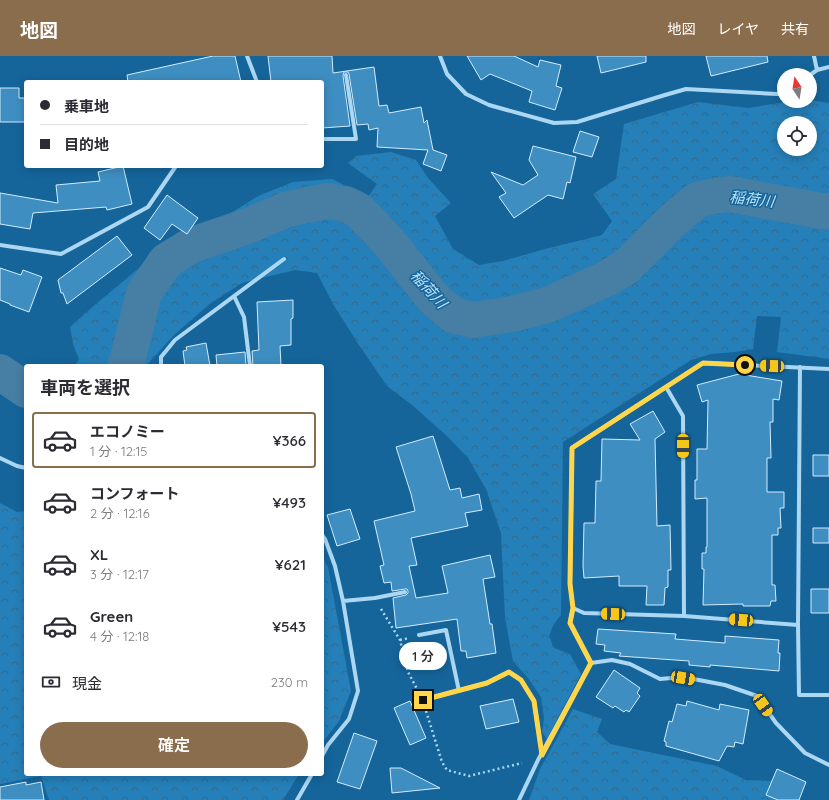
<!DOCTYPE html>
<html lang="ja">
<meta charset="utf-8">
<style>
:root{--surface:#fff;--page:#f7f7f7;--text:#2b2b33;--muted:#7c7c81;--line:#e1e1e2;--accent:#8a6d4d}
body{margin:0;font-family:Quicksand,"Noto Sans JP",sans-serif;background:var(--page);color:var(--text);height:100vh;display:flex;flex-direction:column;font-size:15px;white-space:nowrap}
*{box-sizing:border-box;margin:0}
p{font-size:13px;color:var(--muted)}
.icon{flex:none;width:22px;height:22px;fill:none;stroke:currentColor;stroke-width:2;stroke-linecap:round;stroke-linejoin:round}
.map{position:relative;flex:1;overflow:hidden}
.details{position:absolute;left:24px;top:308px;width:300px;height:412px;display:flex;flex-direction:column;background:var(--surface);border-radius:4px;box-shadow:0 2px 10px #0003}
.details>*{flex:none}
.banner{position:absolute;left:24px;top:24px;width:300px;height:88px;border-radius:4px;box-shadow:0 2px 10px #0003;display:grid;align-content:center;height:88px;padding:0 16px;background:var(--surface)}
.needle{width:26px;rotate:348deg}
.controls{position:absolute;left:777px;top:12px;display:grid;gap:8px}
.controls a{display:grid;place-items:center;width:40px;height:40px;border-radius:50%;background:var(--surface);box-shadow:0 2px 10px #0003;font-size:20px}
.end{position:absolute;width:18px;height:18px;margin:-9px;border:5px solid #ffd54a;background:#111;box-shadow:0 0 0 2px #111}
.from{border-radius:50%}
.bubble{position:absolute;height:28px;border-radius:14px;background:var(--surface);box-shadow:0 2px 10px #0003;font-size:13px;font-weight:600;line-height:28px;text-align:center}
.car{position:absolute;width:12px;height:24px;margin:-12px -6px;border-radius:5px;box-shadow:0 0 3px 1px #0007;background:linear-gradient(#f5c518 24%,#345 0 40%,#f5c518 0 76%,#345 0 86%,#f5c518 0)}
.banner b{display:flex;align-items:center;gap:14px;height:38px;font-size:15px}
.banner b+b{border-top:1px solid var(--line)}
.banner i{width:10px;height:10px;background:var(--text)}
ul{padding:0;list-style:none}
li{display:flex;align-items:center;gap:12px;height:56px;margin:0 8px 6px;padding:0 8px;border:2px solid transparent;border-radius:4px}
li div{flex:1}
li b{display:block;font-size:15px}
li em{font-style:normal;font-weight:600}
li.on{border-color:var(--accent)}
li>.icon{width:36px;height:36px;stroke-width:1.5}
h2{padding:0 16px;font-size:18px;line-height:48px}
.pay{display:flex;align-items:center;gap:10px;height:44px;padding:0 16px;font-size:15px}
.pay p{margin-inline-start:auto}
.primary-button{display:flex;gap:8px;margin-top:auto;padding:8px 16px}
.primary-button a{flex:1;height:46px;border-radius:24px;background:var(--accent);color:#fff;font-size:16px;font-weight:600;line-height:46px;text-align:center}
header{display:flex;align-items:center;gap:24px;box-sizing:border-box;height:56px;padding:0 20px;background:var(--accent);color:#fff}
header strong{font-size:19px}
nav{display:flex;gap:22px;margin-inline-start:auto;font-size:14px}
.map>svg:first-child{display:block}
</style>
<header>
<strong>地図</strong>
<nav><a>地図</a><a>レイヤ</a><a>共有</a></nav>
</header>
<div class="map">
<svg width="829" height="744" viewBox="0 0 829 744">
<defs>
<pattern id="forest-crowns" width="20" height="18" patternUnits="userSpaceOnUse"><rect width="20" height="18" fill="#257fb8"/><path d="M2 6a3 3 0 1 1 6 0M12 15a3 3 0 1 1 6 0" fill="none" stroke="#376887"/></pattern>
</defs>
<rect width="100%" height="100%" fill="#15659b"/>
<path fill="url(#forest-crowns)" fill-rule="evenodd" d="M810 44 829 47V303L777 296 781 261 757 260 753 293 735 296 711 298 691 304 563 386 561 559 554 568 549 580 554 592 570 598 581 618 547 683 542 676 544 662 541 641 528 622 513 605 505 562 501 477 486 433 468 402 448 381 412 349 387 330 357 286 333 248 317 217 295 214 242 227 211 247 175 278 146 310H75L79 303 73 288 70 271 97 247 174 183 209 171 258 140 293 126 332 123 368 141 377 128 348 107 356 100 391 96 416 104 428 122 451 147 435 160 453 193 479 209 503 205 545 193 602 179 612 165 593 138 616 123 624 68 698 46 748 52 792 45H810ZM784 67H810V93H784Z
M0 447 17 456 26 455V718H299L283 744H49L41 720 0 728Z
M322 500 328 511 351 635 339 665 322 687Z
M573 653 602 663 597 676 610 688 717 710 746 724 781 725 792 744H529L540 713Z"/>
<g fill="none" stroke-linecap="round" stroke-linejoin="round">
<path stroke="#477ea4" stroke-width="36" d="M125 310 127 306 144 237 166 205 192 189 245 171 288 153 326 145 346 148 358 154 388 185 434 243 453 259 473 264 512 258 547 249 606 223 626 211 673 164 697 144 714 140 730 138 821 155H829
M0 316 26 334"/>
</g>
<path fill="#3e8ec1" stroke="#d2ecfd" d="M213 0H235L241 26H128L127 19Z
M268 0H332L333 17 374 11 379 50 387 49 389 57 421 51 424 67 427 64 433 94 447 99 441 115 423 108 428 94 377 91 378 72 369 74 368 68 357 69 349 18 348 16H344L343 20 350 70 322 72V26H271Z
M467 0H514L538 11 540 4 561 9 556 30 562 32 555 54 529 46 532 35 490 18 481 24Z
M597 0H646V6L601 17Z
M706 0H767L768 6 711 20Z
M0 32H19V42H26V66H0Z
M580 75 599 81 592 101 573 96Z
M533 90 576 101 570 127 567 126 563 143 548 139 514 162 499 141 506 137 491 116 523 129 538 119 529 104Z
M123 110 132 148 107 154 106 151 33 157 30 173 0 168V137L58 147 56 129 100 125 98 116Z
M167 139 198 162 187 178 172 168 160 184 144 172Z
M117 180 132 199 67 248 63 237H61L58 224Z
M0 212 21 219 23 214 42 221 29 256 10 249V248L0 244Z
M293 244V262L291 263V289L280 290 281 310H253L252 295 259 294 257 246Z
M206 287 210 310H185L183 295 187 294 186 291Z
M245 296 246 310H217L216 299Z
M739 318 782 325 779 344 773 343V366H770L771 402H767V436H784V452H780L781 472H778V479H772V529H775L776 545H771L770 550H743V548L703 549 704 513H702V497H706V491H707V442L695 443V424H697V393H707L708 344 702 346 697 329Z
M653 355 665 376 655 383 657 470 670 469 671 514H668V531L665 532 664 549H646L647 530H619V520L584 522 583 510 584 467H595L596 425H601L602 383 640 384 630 368Z
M433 380 450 434 460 432 462 442 479 438 482 454 465 457 468 470 411 482 417 509 409 510 416 542 448 537 442 510 490 499 495 521 483 523 490 568H492L496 597 467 602 466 595H461L457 563 396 572 393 542 406 539 408 537V535L407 533H405L392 535 391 526 384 527 380 510 384 509 374 465 415 455 411 438 396 391Z
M813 399H829V420H813Z
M350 453 360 483 337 490 327 459Z
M813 472H829V487H813Z
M811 533H829V557H811Z
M598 573 676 578 675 583 725 587V580L779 584 778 597H780L779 615 710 609V611L689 609V605L619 600 621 597 604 595 605 589 596 588Z
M614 614 640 632 637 637 640 640 629 656 626 654 624 656 615 650 613 652 596 641Z
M513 643 519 666 486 673 480 650Z
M410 645 426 682 410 689 394 652Z
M687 645 719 654 720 648 749 654 743 688 735 686 734 691 727 690 719 705 666 690V686L664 685 669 665 672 666 677 648 686 650Z
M354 677 377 685 360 733 337 726Z
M390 712H401L440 732 392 737Z
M777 713 806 726 799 744H778L766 739Z
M26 726V729L41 726 44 744H0V731Z"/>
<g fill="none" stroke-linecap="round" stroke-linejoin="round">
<path stroke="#abd7f3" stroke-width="2.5" stroke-dasharray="2 3" stroke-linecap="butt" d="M381 553 400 584 408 616 417 633
M400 584 409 582
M426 655 442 706 447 714 469 720 522 707"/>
<path stroke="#abd7f3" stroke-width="4" d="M247 0 257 26
M440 0 447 18 466 38 489 49 554 67 577 66 665 39 686 33 777 38 784 36
M814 0 817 14
M810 19 817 14 829 11
M322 83H356L346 19
M0 189 61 198 148 151 176 110
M234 240 244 261 250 310
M161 310V301L175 284 284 203
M800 311 798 569 799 639H829
M666 331 683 360 684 560
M0 402 17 410 26 412
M322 479 325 483 335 510 343 545 358 635 349 663 328 689 322 700
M343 545 375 542 405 536
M573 552 570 567 591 607
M798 569 684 560 584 557 573 552 570 528 572 392 703 307 829 313
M419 579 446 574 459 635
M591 607 612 604 630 608 660 623 683 621 725 629 757 640 776 667 805 697 829 709
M423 644 487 627 509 616 521 624 534 645 542 699
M297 744 312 718
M519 744 538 704 591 607"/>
</g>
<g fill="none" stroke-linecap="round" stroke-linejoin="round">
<path stroke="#ffd54a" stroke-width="5" d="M423 644 487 627 509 616 521 624 534 645 542 699 591 607 570 567 573 552 570 528 572 392 703 307 745 309"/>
</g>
<g text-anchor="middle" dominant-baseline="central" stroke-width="3" stroke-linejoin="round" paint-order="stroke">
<g font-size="15" font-style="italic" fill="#bbe2f9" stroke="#15659b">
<text transform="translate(752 143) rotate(7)">稲荷川</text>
<text transform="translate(429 233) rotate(48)">稲荷川</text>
</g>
</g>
</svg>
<div class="controls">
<a><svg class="needle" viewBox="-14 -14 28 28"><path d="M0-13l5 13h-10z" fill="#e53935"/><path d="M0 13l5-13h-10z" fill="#7c7c81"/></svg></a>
<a><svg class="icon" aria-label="locate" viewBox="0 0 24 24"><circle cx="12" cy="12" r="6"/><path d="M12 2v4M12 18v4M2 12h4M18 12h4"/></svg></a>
</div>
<i class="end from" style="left:745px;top:309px"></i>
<i class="end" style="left:423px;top:644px"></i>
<div class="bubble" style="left:399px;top:586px;width:48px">1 分</div>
<i class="car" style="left:772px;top:310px;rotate:272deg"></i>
<i class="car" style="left:683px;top:390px;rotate:180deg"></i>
<i class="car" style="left:613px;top:558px;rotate:272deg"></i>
<i class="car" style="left:741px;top:564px;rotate:274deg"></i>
<i class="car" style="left:683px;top:622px;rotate:100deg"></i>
<i class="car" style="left:763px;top:649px;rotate:145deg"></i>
<div class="banner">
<b><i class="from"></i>乗車地</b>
<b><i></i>目的地</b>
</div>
<section class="details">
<h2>車両を選択</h2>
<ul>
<li class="on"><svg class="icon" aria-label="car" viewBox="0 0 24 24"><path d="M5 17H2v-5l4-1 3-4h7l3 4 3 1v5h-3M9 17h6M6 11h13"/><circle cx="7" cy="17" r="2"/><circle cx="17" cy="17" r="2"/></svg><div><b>エコノミー</b><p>1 分 · 12:15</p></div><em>¥366</em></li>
<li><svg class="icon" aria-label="car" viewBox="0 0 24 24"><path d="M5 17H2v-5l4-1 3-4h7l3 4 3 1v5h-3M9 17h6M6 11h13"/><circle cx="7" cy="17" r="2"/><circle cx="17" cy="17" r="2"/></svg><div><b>コンフォート</b><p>2 分 · 12:16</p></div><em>¥493</em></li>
<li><svg class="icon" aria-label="car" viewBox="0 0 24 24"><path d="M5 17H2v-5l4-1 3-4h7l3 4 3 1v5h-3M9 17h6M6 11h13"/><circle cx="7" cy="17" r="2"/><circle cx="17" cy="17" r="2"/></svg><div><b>XL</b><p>3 分 · 12:17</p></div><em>¥621</em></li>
<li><svg class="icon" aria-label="car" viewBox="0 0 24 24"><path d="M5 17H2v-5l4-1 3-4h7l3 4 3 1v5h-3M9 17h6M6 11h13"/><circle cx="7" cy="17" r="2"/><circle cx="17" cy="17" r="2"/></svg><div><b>Green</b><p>4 分 · 12:18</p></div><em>¥543</em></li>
</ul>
<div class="pay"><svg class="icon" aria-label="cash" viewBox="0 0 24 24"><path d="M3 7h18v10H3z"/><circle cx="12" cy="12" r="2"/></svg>現金<p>230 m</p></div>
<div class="primary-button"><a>確定</a></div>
</section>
</div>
